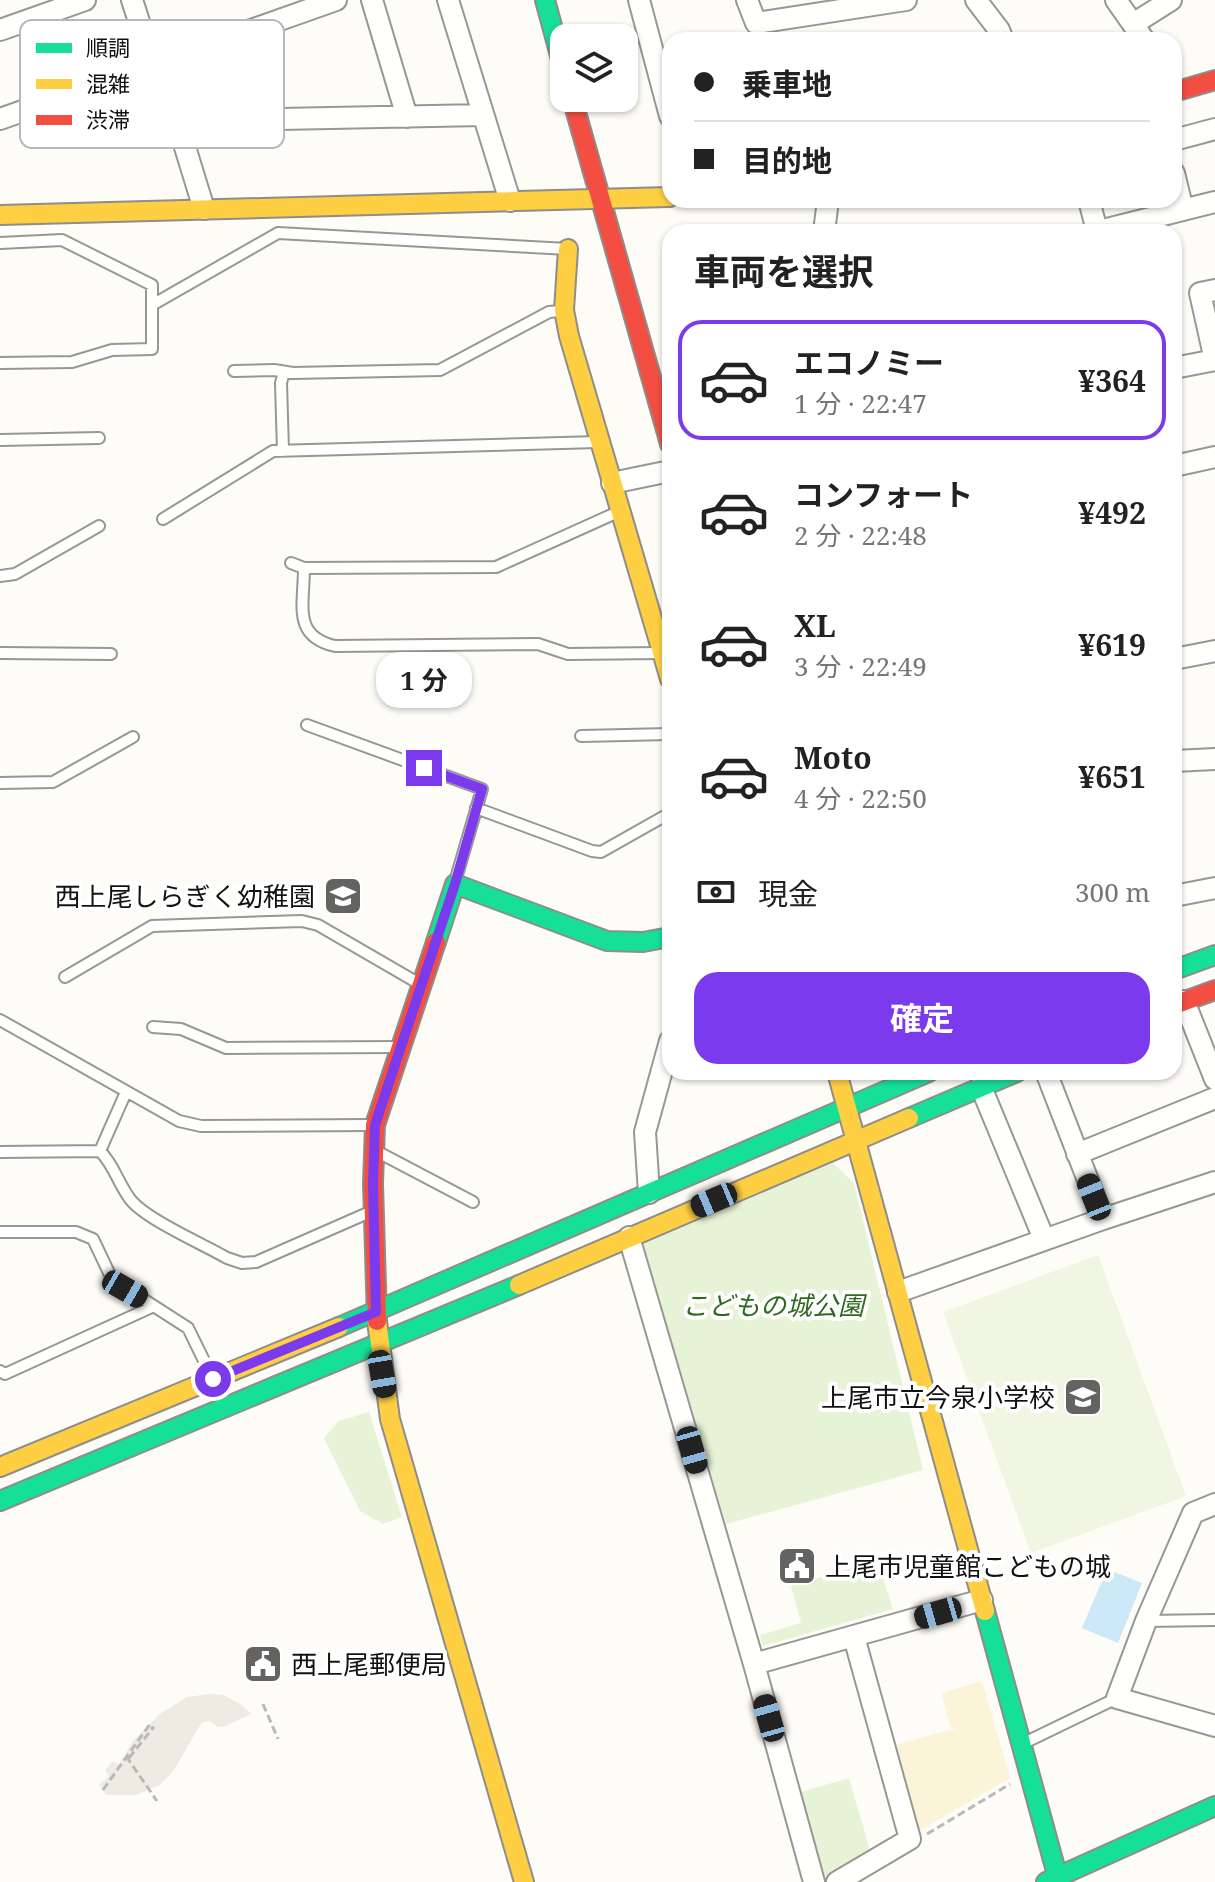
<!DOCTYPE html>
<html lang="ja">
<meta charset="utf-8">
<style>
:root{--surface:#fff;--page:#f2f2f2;--text:#222;--muted:#767676;--line:#e0e0e0;--accent:#7c3aed}
body{margin:0;font-family:"Noto Serif","Noto Sans JP",serif;background:var(--page);color:var(--text);height:100vh;display:flex;flex-direction:column;font-size:30px;white-space:nowrap}
*{box-sizing:border-box;margin:0}
p{font-size:26px;color:var(--muted)}
.icon{flex:none;width:44px;height:44px;fill:none;stroke:currentColor;stroke-width:2;stroke-linecap:round;stroke-linejoin:round}
.map{position:relative;flex:1;overflow:hidden}
.details{position:absolute;left:662px;top:224px;width:520px;height:856px;display:flex;flex-direction:column;background:var(--surface);border-radius:24px;box-shadow:0 2px 6px #0004}
.details>*{flex:none}
.guide{position:absolute;left:662px;top:32px;width:520px;height:176px;border-radius:24px;box-shadow:0 2px 6px #0004;display:grid;align-content:center;height:176px;padding:0 32px;background:var(--surface)}
.tools{position:absolute;left:550px;top:24px;display:grid;gap:16px}
.tools a{display:grid;place-items:center;width:88px;height:88px;border-radius:16px;background:var(--surface);box-shadow:0 2px 6px #0004;font-size:40px}
.end{position:absolute;width:36px;height:36px;margin:-18px;border:10px solid #7c3aed;background:#fff;box-shadow:0 0 0 4px #fff}
.from{border-radius:50%}
.bubble{position:absolute;height:56px;border-radius:24px;background:var(--surface);box-shadow:0 2px 6px #0004;font-size:26px;font-weight:700;line-height:56px;text-align:center}
.car{position:absolute;width:24px;height:48px;margin:-24px -12px;border-radius:10px;box-shadow:0 0 6px 2px #0007;background:linear-gradient(#222 24%,#8ab4d8 0 40%,#222 0 76%,#8ab4d8 0 86%,#222 0)}
.guide b{display:flex;align-items:center;gap:28px;height:76px;font-size:30px}
.guide b+b{border-top:2px solid var(--line)}
.guide i{width:20px;height:20px;background:var(--text)}
ul{padding:0;list-style:none}
li{display:flex;align-items:center;gap:24px;height:120px;margin:0 16px 12px;padding:0 16px;border:4px solid transparent;border-radius:24px}
li div{flex:1}
li b{display:block;font-size:30px}
li em{font-style:normal;font-weight:700}
li.current{border-color:var(--accent)}
li>.icon{width:72px;height:72px;stroke-width:1.5}
h2{padding:0 32px;font-size:36px;line-height:96px}
.pay{display:flex;align-items:center;gap:20px;height:88px;padding:0 32px;font-size:30px}
.pay p{margin-inline-start:auto}
.action{display:flex;gap:16px;margin-top:auto;padding:16px 32px}
.action a{flex:1;height:92px;border-radius:24px;background:var(--accent);color:#fff;font-size:32px;font-weight:700;line-height:92px;text-align:center}
.map>svg:first-child{display:block}
</style>
<div class="map">
<svg width="1215" height="1882" viewBox="0 0 1215 1882">
<rect width="100%" height="100%" fill="#fdfcf7"/>
<path fill="#e7f3d7" d="M833 1163 854 1183 923 1470 726 1524 642 1243Z
M369 1412 402 1517 383 1524 360 1511 324 1438 339 1421Z
M860 1566 862 1572 879 1567 893 1609 763 1646 760 1635 801 1623 791 1586Z
M849 1778 871 1854 831 1877 823 1875 801 1792Z"/>
<path fill="#fcf4d9" d="M982 1681 1010 1778 916 1833 891 1746 957 1728H951L941 1693Z"/>
<path fill="#f0f6e1" d="M1098 1255 1186 1496 1031 1553 943 1312Z"/>
<path fill="#edebe2" d="M210 1694 223 1695 242 1705 251 1714 223 1727H218L210 1721 202 1722 174 1770 160 1785 136 1795H106L99 1785 109 1776 105 1770 113 1761 119 1764 133 1741 160 1714 187 1697Z"/>
<path fill="#cde8f7" d="M1107 1569 1142 1583 1118 1643 1082 1628Z"/>
<g fill="none" stroke-linecap="round" stroke-linejoin="round">
<defs>
<path id="lane" d="M0 243 62 240 152 285V305
M0 363 72 362 112 350 152 349V305L278 233 568 249
M234 371 274 370 293 373 440 370 549 312 561 311
M0 440 99 438
M283 451 281 383 284 372
M163 519 273 451 598 442
M291 563 304 568C304 605 292 636 335 646L538 644 568 654 661 653
M304 568 496 567 618 512
M0 576 15 574 99 526
M0 653 111 654
M307 725 482 789 455 882
M581 736 670 734
M0 783 53 782 133 737
M476 808 592 851 601 852 670 813
M65 977 152 926 302 921 318 925 418 983
M0 1020 179 1121 201 1126 371 1125
M153 1027 181 1029 226 1048 399 1047
M126 1092 100 1151C114 1165 118 1183 130 1199 145 1219 203 1244 227 1258L242 1263 256 1262 370 1212
M376 1151 473 1202
M0 1152 100 1151
M0 1232H76L93 1239 111 1277 118 1283 188 1328 213 1379
M0 1371 5 1374 154 1306
M1146 1621 1215 1620
M1024 1743 1117 1698"/>
<path id="street" d="M132 0 153 65 177 121 204 209
M372 0 407 117
M448 0 510 201
M639 0 670 116
M747 0 756 23 906 0
M976 0 999 30 1003 40
M1116 0 1144 40
M1133 24 1171 0
M0 30 85 0
M0 119 336 0
M177 121 483 115
M1174 140 1215 129
M1174 173 1183 210
M1089 200 1097 231
M824 232 828 200
M1095 232 1215 202
M1215 290 1200 293 1215 360
M1174 368 1215 360
M1174 466 1215 457
M612 483 670 471
M1174 659 1215 651
M1174 761 1215 759
M1174 896 1215 888
M1184 1001 1215 1079
M1046 1072 1103 1219
M981 1087 1044 1239
M1077 1154 1215 1098
M649 1193 645 1132 670 1041
M629 1237 754 1664 814 1882
M898 1292 1103 1219 1215 1182
M1215 1504 1193 1513 1146 1621 1117 1698 1215 1726
M754 1664 982 1600
M837 1882 910 1839 854 1637"/>
<path id="fast" d="M545 0 564 70
M436 942 455 884 607 941 643 942 670 937
M1174 970 1215 955
M909 1118 1017 1072
M339 1327 929 1072
M0 1501 519 1285
M985 1611 1059 1882
M1046 1882 1215 1806"/>
<path id="slow" d="M0 215 670 197
M568 249 564 310 569 336 670 679
M837 1072 985 1611
M519 1285 909 1118
M377 1321 390 1419 524 1882
M0 1467 339 1327"/>
<path id="jam" d="M1174 92 1215 80
M572 98 670 444
M1174 1005 1215 990
M377 1321 373 1184 375 1125 436 942"/>
</defs>
<use href="#lane" stroke="#979795" stroke-width="14"/>
<use href="#street" stroke="#979795" stroke-width="24"/>
<use href="#fast" stroke="#8e8d8b" stroke-width="22"/>
<use href="#slow" stroke="#8e8d8b" stroke-width="22"/>
<use href="#jam" stroke="#8e8d8b" stroke-width="22"/>
<path stroke="#b9b9b8" stroke-width="3" stroke-dasharray="8 4" stroke-linecap="butt" d="M263 1704 278 1739
M126 1756 157 1801
M129 1758 153 1728 151 1727
M103 1790 150 1724
M927 1834 1010 1784"/>
<use href="#lane" stroke="#fffffe" stroke-width="10"/>
<use href="#street" stroke="#fffffe" stroke-width="20"/>
<use href="#fast" stroke="#16e098" stroke-width="18"/>
<use href="#slow" stroke="#ffcf43" stroke-width="18"/>
<use href="#jam" stroke="#f24e42" stroke-width="18"/>
</g>
<g fill="none" stroke-linecap="round" stroke-linejoin="round">
<path stroke="#7c3aed" stroke-width="10" d="M213 1379 376 1312 373 1184 375 1125 455 884 482 789 424 768"/>
</g>
<defs>
<symbol id="school-square" viewBox="-11 -11 22 22"><rect x="-9" y="-9" width="18" height="18" rx="4" fill="#646362" stroke="#fff"/><path d="M0-5L7-2L0 1L-7-2ZM-4 1L0 2.5L4 1V4Q0 6-4 4Z" fill="#fff"/></symbol>
<symbol id="civic-square" viewBox="-11 -11 22 22"><rect x="-9" y="-9" width="18" height="18" rx="4" fill="#646362" stroke="#fff"/><path d="M-.6-6.5H3V-4.5H.6V-3L4-1V1h2V6H-6V1h2V-1L-.6-3ZM-1.2 2.5V6h2.4V2.5Z" fill="#fff"/></symbol>
</defs>
<g fill-rule="evenodd">
<use href="#school-square" x="321" y="874" width="44" height="44"/>
<use href="#school-square" x="1061" y="1375" width="44" height="44"/>
<use href="#civic-square" x="775" y="1544" width="44" height="44"/>
<use href="#civic-square" x="241" y="1642" width="44" height="44"/>
</g>
<g text-anchor="middle" dominant-baseline="central" stroke-width="8" stroke-linejoin="round" paint-order="stroke">
<g font-size="26" fill="#111" stroke="#fff" text-anchor="end">
<text x="315" y="896">西上尾しらぎく幼稚園</text>
<text x="1055" y="1397">上尾市立今泉小学校</text>
<text x="825" y="1566" text-anchor="start">上尾市児童館こどもの城</text>
<text x="291" y="1664" text-anchor="start">西上尾郵便局</text>
</g>
<g font-size="26" font-style="italic" fill="#2f6b1f" stroke="#fff">
<text x="773" y="1305">こどもの城公園</text>
</g>
</g>
<rect x="20" y="20" width="264" height="128" rx="12" fill="#fff" stroke="#b8b8b8" stroke-width="2"/>
<rect x="36" y="43" width="36" height="10" fill="#16e098"/>
<rect x="36" y="79" width="36" height="10" fill="#ffcf43"/>
<rect x="36" y="115" width="36" height="10" fill="#f24e42"/>
<g font-size="22" fill="#111">
<text x="86" y="56">順調</text>
<text x="86" y="92">混雑</text>
<text x="86" y="128">渋滞</text>
</g>
</svg>
<div class="tools">
<a><svg class="icon" aria-label="layers" viewBox="0 0 24 24"><path d="M12 4l9 5-9 5-9-5zM3 14l9 5 9-5"/></svg></a>
</div>
<i class="end from" style="left:213px;top:1379px"></i>
<i class="end" style="left:424px;top:768px"></i>
<div class="bubble" style="left:376px;top:652px;width:96px">1 分</div>
<i class="car" style="left:1094px;top:1197px;rotate:338deg"></i>
<i class="car" style="left:714px;top:1200px;rotate:247deg"></i>
<i class="car" style="left:125px;top:1289px;rotate:120deg"></i>
<i class="car" style="left:382px;top:1374px;rotate:170deg"></i>
<i class="car" style="left:692px;top:1450px;rotate:164deg"></i>
<i class="car" style="left:938px;top:1613px;rotate:254deg"></i>
<i class="car" style="left:769px;top:1718px;rotate:344deg"></i>
<div class="guide">
<b><i class="from"></i>乗車地</b>
<b><i></i>目的地</b>
</div>
<section class="details">
<h2>車両を選択</h2>
<ul>
<li class="current"><svg class="icon" aria-label="car" viewBox="0 0 24 24"><path d="M5 17H2v-5l4-1 3-4h7l3 4 3 1v5h-3M9 17h6M6 11h13"/><circle cx="7" cy="17" r="2"/><circle cx="17" cy="17" r="2"/></svg><div><b>エコノミー</b><p>1 分 · 22:47</p></div><em>¥364</em></li>
<li><svg class="icon" aria-label="car" viewBox="0 0 24 24"><path d="M5 17H2v-5l4-1 3-4h7l3 4 3 1v5h-3M9 17h6M6 11h13"/><circle cx="7" cy="17" r="2"/><circle cx="17" cy="17" r="2"/></svg><div><b>コンフォート</b><p>2 分 · 22:48</p></div><em>¥492</em></li>
<li><svg class="icon" aria-label="car" viewBox="0 0 24 24"><path d="M5 17H2v-5l4-1 3-4h7l3 4 3 1v5h-3M9 17h6M6 11h13"/><circle cx="7" cy="17" r="2"/><circle cx="17" cy="17" r="2"/></svg><div><b>XL</b><p>3 分 · 22:49</p></div><em>¥619</em></li>
<li><svg class="icon" aria-label="car" viewBox="0 0 24 24"><path d="M5 17H2v-5l4-1 3-4h7l3 4 3 1v5h-3M9 17h6M6 11h13"/><circle cx="7" cy="17" r="2"/><circle cx="17" cy="17" r="2"/></svg><div><b>Moto</b><p>4 分 · 22:50</p></div><em>¥651</em></li>
</ul>
<div class="pay"><svg class="icon" aria-label="cash" viewBox="0 0 24 24"><path d="M3 7h18v10H3z"/><circle cx="12" cy="12" r="2"/></svg>現金<p>300 m</p></div>
<div class="action"><a>確定</a></div>
</section>
</div>
